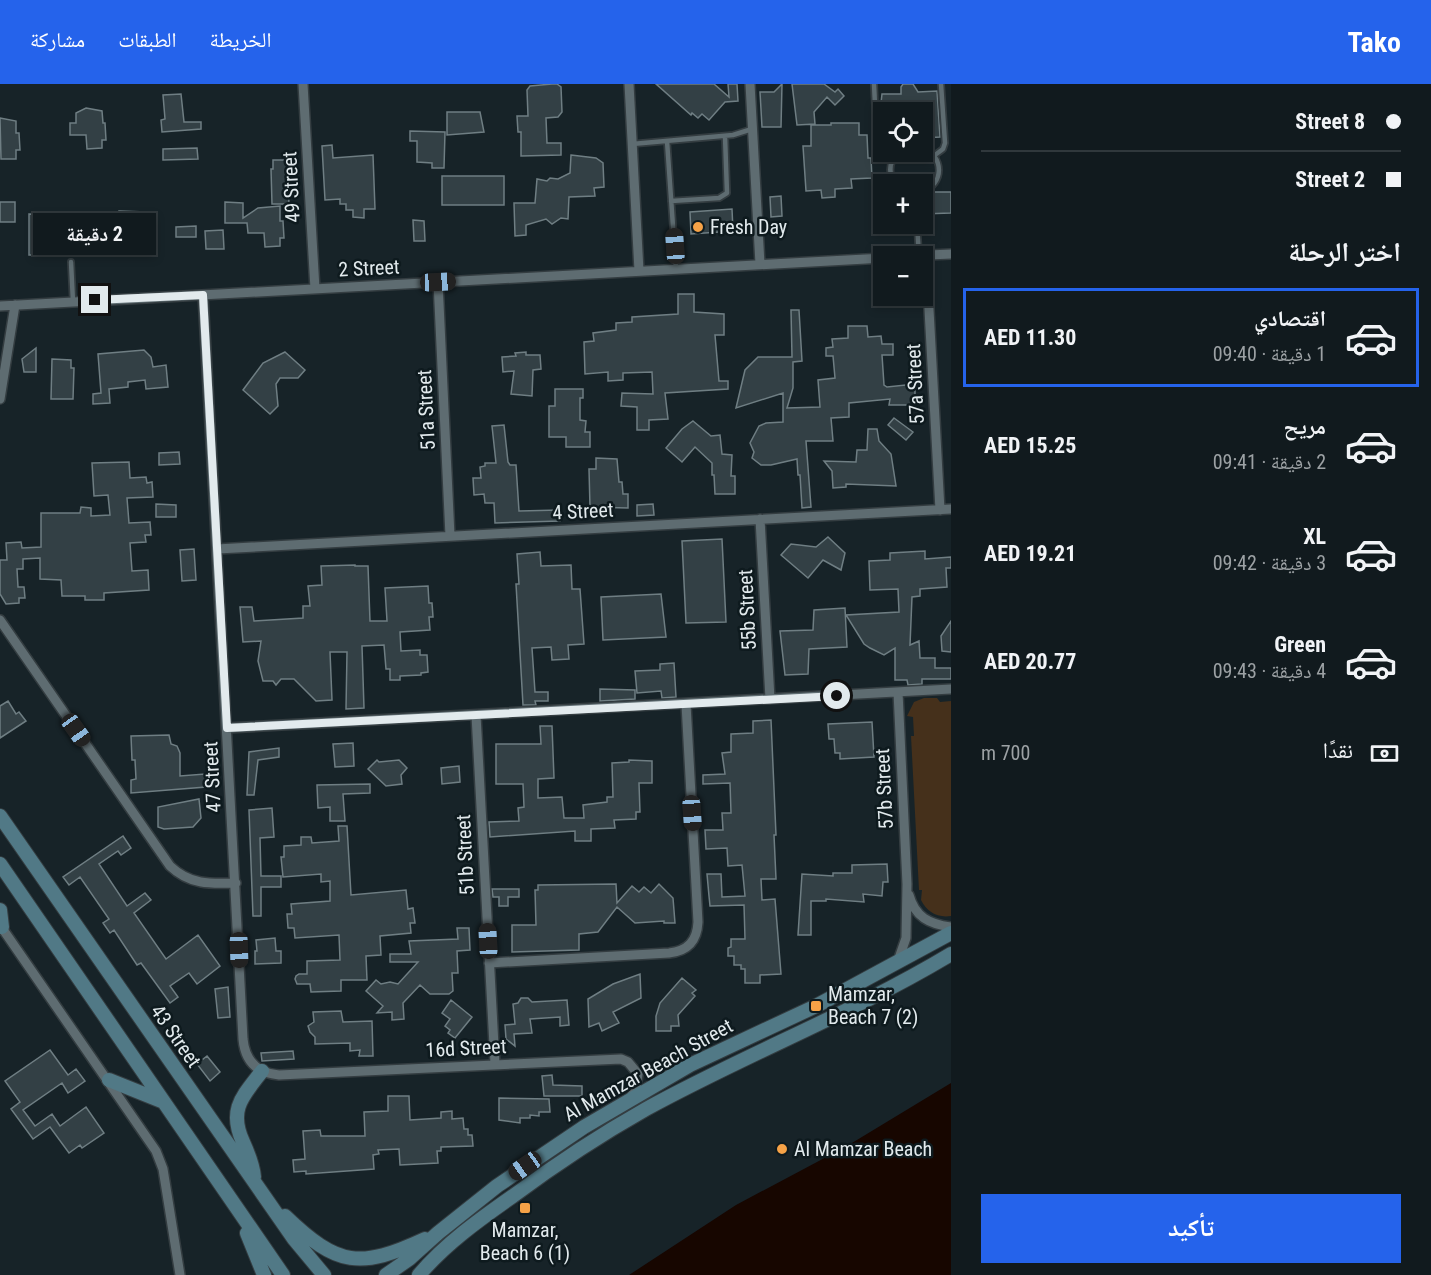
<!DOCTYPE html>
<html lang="ar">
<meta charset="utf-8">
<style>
:root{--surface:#111a1e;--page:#1e272b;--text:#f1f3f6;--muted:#9ca1a4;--line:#30383c;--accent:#2563eb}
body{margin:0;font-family:"Roboto Condensed","Noto Naskh Arabic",sans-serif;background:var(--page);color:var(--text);direction:rtl;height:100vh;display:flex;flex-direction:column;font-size:22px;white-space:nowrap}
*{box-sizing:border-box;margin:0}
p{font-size:20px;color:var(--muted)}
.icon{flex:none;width:33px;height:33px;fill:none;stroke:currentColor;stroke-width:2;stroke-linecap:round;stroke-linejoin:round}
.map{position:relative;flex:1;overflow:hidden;direction:ltr}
.sheet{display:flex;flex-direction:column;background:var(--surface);width:480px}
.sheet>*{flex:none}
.top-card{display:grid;align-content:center;height:132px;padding:0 30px;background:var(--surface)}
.fabs{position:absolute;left:873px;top:18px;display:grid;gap:12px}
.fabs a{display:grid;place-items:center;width:60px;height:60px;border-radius:0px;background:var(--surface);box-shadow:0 3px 9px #0003,0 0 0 2px var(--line);font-size:30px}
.end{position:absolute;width:27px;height:27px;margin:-14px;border:8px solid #e2eaed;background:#111;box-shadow:0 0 0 3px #111}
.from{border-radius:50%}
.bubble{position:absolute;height:42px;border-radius:0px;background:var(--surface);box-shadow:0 3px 9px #0003,0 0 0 2px var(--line);font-size:20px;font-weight:700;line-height:42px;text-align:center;direction:rtl}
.car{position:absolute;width:18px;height:36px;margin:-18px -9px;border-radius:8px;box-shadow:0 0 4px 2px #0007;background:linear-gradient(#222 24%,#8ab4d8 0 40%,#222 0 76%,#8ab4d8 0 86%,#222 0)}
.top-card b{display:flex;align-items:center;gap:21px;height:57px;font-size:22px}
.top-card b+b{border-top:2px solid var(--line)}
.top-card i{width:15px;height:15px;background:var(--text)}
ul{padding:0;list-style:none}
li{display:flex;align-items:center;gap:18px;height:99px;margin:0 12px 9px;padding:0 18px;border:3px solid transparent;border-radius:0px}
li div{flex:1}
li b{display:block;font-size:22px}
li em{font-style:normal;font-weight:700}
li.active{border-color:var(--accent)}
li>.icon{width:54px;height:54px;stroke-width:1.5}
h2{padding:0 30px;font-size:27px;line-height:72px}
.pay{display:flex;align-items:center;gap:15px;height:66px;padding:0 30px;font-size:22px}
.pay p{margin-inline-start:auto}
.action{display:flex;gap:12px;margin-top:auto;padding:12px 30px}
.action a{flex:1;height:69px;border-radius:0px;background:var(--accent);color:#fff;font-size:24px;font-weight:700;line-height:69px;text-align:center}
header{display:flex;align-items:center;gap:36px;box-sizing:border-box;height:84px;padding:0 30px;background:var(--accent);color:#fff}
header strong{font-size:28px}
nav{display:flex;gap:33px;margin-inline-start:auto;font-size:21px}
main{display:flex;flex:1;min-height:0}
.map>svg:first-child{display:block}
</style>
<header>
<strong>Tako</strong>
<nav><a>الخريطة</a><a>الطبقات</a><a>مشاركة</a></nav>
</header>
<main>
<section class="sheet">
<div class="top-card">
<b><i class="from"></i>8 Street</b>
<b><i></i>2 Street</b>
</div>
<h2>اختر الرحلة</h2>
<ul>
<li class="active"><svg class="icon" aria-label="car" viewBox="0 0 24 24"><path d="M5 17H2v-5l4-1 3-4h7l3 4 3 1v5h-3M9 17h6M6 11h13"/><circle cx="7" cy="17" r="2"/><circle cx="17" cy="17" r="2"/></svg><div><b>اقتصادي</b><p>1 دقيقة · 09:40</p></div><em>AED 11.30</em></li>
<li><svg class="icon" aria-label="car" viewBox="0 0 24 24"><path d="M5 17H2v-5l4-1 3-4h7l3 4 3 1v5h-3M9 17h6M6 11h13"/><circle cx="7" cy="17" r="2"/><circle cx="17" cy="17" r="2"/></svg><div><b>مريح</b><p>2 دقيقة · 09:41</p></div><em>AED 15.25</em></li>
<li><svg class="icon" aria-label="car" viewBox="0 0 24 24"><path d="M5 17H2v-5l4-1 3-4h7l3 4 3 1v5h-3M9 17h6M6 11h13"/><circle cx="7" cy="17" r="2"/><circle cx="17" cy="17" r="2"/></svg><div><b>XL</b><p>3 دقيقة · 09:42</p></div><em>AED 19.21</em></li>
<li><svg class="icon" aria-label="car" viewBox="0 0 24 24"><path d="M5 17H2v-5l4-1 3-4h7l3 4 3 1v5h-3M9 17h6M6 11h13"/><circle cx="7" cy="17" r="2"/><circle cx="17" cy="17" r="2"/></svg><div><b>Green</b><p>4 دقيقة · 09:43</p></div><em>AED 20.77</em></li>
</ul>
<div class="pay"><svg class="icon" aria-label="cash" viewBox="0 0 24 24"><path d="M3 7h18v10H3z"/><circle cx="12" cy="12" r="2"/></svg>نقدًا<p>700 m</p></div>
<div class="action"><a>تأكيد</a></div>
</section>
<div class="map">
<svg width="951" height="1191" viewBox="0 0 951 1191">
<rect width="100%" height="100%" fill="#172328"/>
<path fill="#45301b" d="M924 614H937L940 618 951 617V832C937 834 927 828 921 816L922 806H919L911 652H914L913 633 907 632 914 618Z"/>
<path fill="#170600" d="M951 999V1191H629L736 1121 847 1062Z"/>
<path fill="#334045" stroke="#6f7e83" stroke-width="1.5" d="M552 0H557L561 3 562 28 558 33 546 34 547 59H561V71L521 72V48H518L517 32H528L527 6 530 2Z
M656 0H714L729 13 728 0H737L738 17 725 18 709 36 702 30 698 34 692 29 691 31Z
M782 0 781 43H762L760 8H774Z
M792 0H824L835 8 838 5 844 12 835 21 827 13 814 28 815 40 797 41Z
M903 0H913L918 8 937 7 940 53 922 54V28H880L882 10H901V3Z
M181 10 184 38H201V45L162 48 161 36 165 35 163 11Z
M86 24 102 27 103 39H105L106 56H102V64L87 65 86 51H70V39H76V29Z
M447 28H480L484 48 447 51Z
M0 34 16 37V49H19L20 66H16V75H1Z
M831 39H859V51H867L868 74H871L872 94 851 95 852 104 835 105V113L822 114 821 106 806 107 803 62H811V41H831Z
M410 47 445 48 444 84H432V79L417 78V57H410Z
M332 61 333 74 373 71 375 125H364V134L353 133V126H346V120H340V115L325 116 322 62Z
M197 64 198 75 163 76V65Z
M571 71 596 74 603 79 604 103 594 104 595 112 569 113 568 135 561 134 552 140 546 135 526 141V151L515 152 514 119H535L537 95 547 97 550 94 558 95 570 89Z
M273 76H287L289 120H272L271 85H273Z
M442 92H504V121H442Z
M932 108H951V129L922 130V119L930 118 929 110Z
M781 112 782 132 771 133 770 113Z
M0 118H15V138H0Z
M225 118 243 119V134L258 124 280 122V137H283L284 154H280V162L265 163 264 149H248L247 139H225Z
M732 125 733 147 691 150 690 128Z
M119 127 146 128V140H152V153H136V166L118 165Z
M29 130 56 131V145H61V157H45V171H29Z
M413 136 424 137 425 157H414Z
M196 142V153H176V143Z
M223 146 224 165H206L205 147Z
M678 210H694V228L724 230V251H715L719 297H728V305L665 309 668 335 649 336V346H637V323L621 322 622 309 653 310 652 288 623 289V296L608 297V288L585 290 584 258 594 257 593 249 616 246V239L632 238V233L678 230Z
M791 226H799L802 277 793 278V304L787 324 820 323 818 296 835 294 833 272H826V264L833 263 832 255 848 254V242H867L868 253 881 252 882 260H893V271H882L884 301 887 303 915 300V321H889L890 315 849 319V333L831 334 833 357H806L811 423 802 424 800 391H798L797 375 771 381H761L752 374 754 368 750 359 759 342 766 339 783 338V309L736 324 745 286 758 273H792Z
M36 264V288H24L22 275Z
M144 266 151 273 153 283 166 281 168 303 146 305 145 296 128 298V303L109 305 110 319 93 320V310L101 309 98 270Z
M285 268 305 286 298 294H280L276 300 278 322 270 330 243 306 263 279Z
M526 268V271H540L541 285 533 286 532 312 511 310 514 287 503 288 502 273 516 272 515 269Z
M52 275 71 276V284H74L73 315H51Z
M555 305H583V314H580V336L586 337 585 348H590V363H566V353H549V322H555Z
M894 334 913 348 906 356 888 341Z
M693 337 711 352 720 351 722 370 732 371 731 392H735V410H715L714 391H712V379L695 363 682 378 666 364 682 345Z
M504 341 508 378 510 381H516L519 427 560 426V437L495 439 494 419H485L484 410 474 411 473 394H481L480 383 485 382V379H496L492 342Z
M868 345H877L879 357 891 370 896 402 846 400V403L833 404 832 387 824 377 856 378 857 366H867Z
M179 368 180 380 159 381V369Z
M596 374 617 375 619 398H622L623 410H628V424L590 423 589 385H596Z
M129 378 130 394 146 393 147 399 152 398 153 413 127 414 129 439 150 438 151 451H145L146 458 130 459 132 487 148 486 149 506 104 509V516H85V512H62L61 496 40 495V474L23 475V485H17L18 503H24L25 514H19V519L6 520 0 510V476H7L6 459 21 458 22 464 41 463V429H80L81 423 91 424V432L110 431 108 411 94 412 92 379Z
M156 420 176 421V433H156Z
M653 420 654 431 637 432V421Z
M828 453 845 469 841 486 823 476 808 494 781 471 791 460 816 463Z
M722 455 726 538 686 539 682 457Z
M194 465 196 496 182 497 180 466Z
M925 467V475L951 473V484H946L947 503 920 505V512L912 513 910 561 919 557 920 574H935V584H951V595H922V600L908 601 907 596H895V564L884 571 870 564 864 560 846 531 899 528 898 505 870 506 869 477 890 476V469Z
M540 468 541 482 571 481 572 505H580L584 560 568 561 569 575 552 576 551 563 532 564 535 608H548V617H535L536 621H523L516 500H519L517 470Z
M355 481V482H368L370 537H387L385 504 428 502 429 519H432L433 533H429L430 546 400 548 401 567 420 566V571H427L428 588 421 589V591L400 592V596H390V585H386L384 561 362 562 364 624 346 625 347 568H330L332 616 316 617 294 595H281L276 601 273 597H263L258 577 261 557 243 558 240 523H252L254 537 303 534V522H310L308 502 322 501 321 482Z
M661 510 666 553 603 556 601 513Z
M845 524 847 563 809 565 808 590 785 591 780 547 813 546 814 526Z
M951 537V568L942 567 941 552Z
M674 579 676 613 662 614 661 607 637 609 635 587 660 586V580Z
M600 605 635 606V615L600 617Z
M8 617 16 630 19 628 26 637 0 654V622Z
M771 636 776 751H774L776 795H761L762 816 775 815 781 890 760 891V899H745V885H741V881H734V872H728V864L731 863V855H745L744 821 710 822 709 812 707 790H721L722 813 745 812 742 781 728 782 727 764 706 765 705 746H723L722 729H731L730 699 703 700V691L725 690 722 669 731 668V650L753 649V637Z
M872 638 874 673 840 675V669H835L834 655H829L828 640Z
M540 642H552L554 694 538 695V714L562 713 564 734H584L583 721 607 718V713H613L612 679 629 678V676L652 677V699H639L640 728H636V735L614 736 615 744 591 745V757H575V747L490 753 489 738 519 737 518 724 524 723 523 700H496V660H541Z
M169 651 171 660 177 662 180 669V692L205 690 206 703 131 709V696L136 695 135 676H132L131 652Z
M353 659 354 682 335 683 333 660Z
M279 664V673L258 676 254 711H247L249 668Z
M377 676 379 678 399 676 407 684 401 691 402 700 386 702 368 685Z
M459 682 460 698 442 700 441 684Z
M370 700V709L343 710 345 737H330V723L318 724 317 701Z
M199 715 201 734 193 743 164 745 158 743V723Z
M272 724 274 753 260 754 261 792H281V803H261V832H253L249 726Z
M338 742H347L351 811 406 806 408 825 413 824 415 839H410L411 849 380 852 381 871 366 872 367 896H341V907L311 908 310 900H297L295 895 296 892 299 890H307V877L340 876 339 851 295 854 294 844H288L287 830H292L291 820 330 817V797L321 798V790L283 793 281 773H284V762L301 761V753H311L312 759 339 757Z
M123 752 131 764 121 771 118 767 99 780 127 822 145 809 151 816 134 829 166 875 198 851 220 882 197 900 189 889 170 902 178 913 170 919 141 879 137 881 114 846 110 849 103 839 109 835 80 793 69 801 63 793Z
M887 780 888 798H883L882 812 863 810 864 818 826 815V817H811V851H798L802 790 833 792V789H852V781Z
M616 800 617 819 632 802 639 808 644 803 651 809 659 800 673 814 675 839H664V837L635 839 617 823 598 848 579 850V866L512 868V841H536L535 806H538V801Z
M492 805H519V813H508V822H499V813H493Z
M457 844H469L470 866 457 867 458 889H452L453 907 449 910H430L420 901 403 919 404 935 392 936V928L377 929 383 922 366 907 376 896 381 900 390 898 398 900 418 878H390V870H411L409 857 458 855Z
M275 854 276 867H281V879L255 880V867H257L256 856Z
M640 890 641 914 613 928 619 939 602 947 599 939 589 943 588 915 613 900Z
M682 894 696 906 692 909 695 912 678 931 679 942H671V947H656V932L660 919Z
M228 903 230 933 218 934 215 905Z
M521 914H528L532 918 567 916 569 941 560 942V933L530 935 532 949 514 950 515 962 506 955 505 941 515 940 513 920 518 919Z
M451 916 472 933 455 954 448 949 450 946 445 942 450 935 442 929Z
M341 927 343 938 372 937 373 972H359L360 966 350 967V959L315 960V953L310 948 308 942 314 938 313 928Z
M50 966 68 991 76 985 85 997 68 1009 62 999 23 1026 35 1042 52 1030 60 1042 86 1023 104 1049 82 1064 80 1061 69 1069 50 1043 33 1055 11 1025 20 1018 5 997Z
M293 967 294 975 262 977 261 969Z
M207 972 220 988 210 997 197 980Z
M552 991 553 1001 582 1002V1012H544L542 992Z
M388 1012H409L410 1036 441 1034V1028L452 1027V1035L463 1034 464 1045H468V1051H472L473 1062 441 1063V1067H437L438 1079 400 1081 399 1065 378 1066 379 1070 373 1071 374 1085 306 1090V1087L294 1088 293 1076 305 1075 303 1047 320 1046 321 1052H365L364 1028 388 1027Z
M499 1014 549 1015 550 1028H539V1032L530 1031V1034H520V1039L499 1036Z"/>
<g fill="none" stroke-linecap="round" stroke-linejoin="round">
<defs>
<path id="lane" d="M874 0 877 63 892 77
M667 57 676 185
M632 60 733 51 752 45
M922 62C944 74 945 98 922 109
M935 71 943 65 945 59 941 0
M895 100C888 89 889 78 898 68
M671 117 719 114 727 109 725 52
M917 140 919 172
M71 178 73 218"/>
<path id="street" d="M303 0 315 205
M629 0 639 187
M750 0 760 180
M926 171 940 426
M907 172 951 170
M438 198 450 452
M203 211 243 955C245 977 257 989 279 991L621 975 628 978 638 990 636 1005 630 1014
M0 222 884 174
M0 315 15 221
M760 435 770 615
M217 465 951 425
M0 536 170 782C190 801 210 800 236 799
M476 631 495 980
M227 644 951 605
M909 811C915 833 929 840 951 843
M0 841 156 1067 163 1085 180 1191
M898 877 906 854 907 800 898 608
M489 879 669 869C688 867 697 857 698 838L686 620"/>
<path id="secondary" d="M0 732 294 1155 324 1191
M0 780 283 1191
M0 826 2 843
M109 996 164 1018
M254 1093C253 1081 248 1069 243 1058 228 1025 243 1012 262 987
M285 1132C338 1183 360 1185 425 1155
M247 1149 264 1191
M386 1191 409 1175 438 1149 497 1102 584 1043 690 981 816 922 951 849
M419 1191C445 1160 480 1135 513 1112 556 1080 600 1051 646 1025 746 970 853 929 951 870"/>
</defs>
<use href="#lane" stroke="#343d41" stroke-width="8"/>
<use href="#street" stroke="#343d41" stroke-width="12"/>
<use href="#secondary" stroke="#343d41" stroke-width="16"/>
<use href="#lane" stroke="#5e6c71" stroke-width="4.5"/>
<use href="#street" stroke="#5e6c71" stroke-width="9"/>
<use href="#secondary" stroke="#517986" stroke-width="14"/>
</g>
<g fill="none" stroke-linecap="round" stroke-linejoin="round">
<path stroke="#e2eaed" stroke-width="8" d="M95 216 203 211 227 644 837 612"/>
</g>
<g fill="#f6a247" stroke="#0e1a1e" stroke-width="2">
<circle cx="698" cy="143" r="6"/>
<rect x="810" y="916" width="12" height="12" rx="3"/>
<circle cx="782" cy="1065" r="6"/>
<rect x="519" y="1118" width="12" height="12" rx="3"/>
</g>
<g text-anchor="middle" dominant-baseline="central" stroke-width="5" stroke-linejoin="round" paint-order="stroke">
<g font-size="20" fill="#e2eaed" stroke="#0e1a1e">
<text transform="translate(291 103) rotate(-93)">49 Street</text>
<text transform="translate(369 184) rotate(-3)">2 Street</text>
<text transform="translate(915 300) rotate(-93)">57a Street</text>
<text transform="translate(426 326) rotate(-93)">51a Street</text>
<text transform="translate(583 427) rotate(-3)">4 Street</text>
<text transform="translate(747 526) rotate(-93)">55b Street</text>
<text transform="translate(212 693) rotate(-93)">47 Street</text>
<text transform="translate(884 705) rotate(-93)">57b Street</text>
<text transform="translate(465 771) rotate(-93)">51b Street</text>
<text transform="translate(176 952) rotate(55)">43 Street</text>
<text transform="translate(466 964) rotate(-3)">16d Street</text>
<text transform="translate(648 986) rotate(-29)">Al Mamzar Beach Street</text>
</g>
<g font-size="20" fill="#e2eaed" stroke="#0e1a1e" text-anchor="start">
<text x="710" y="143">Fresh Day</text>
<text x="828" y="910">Mamzar,<tspan x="828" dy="23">Beach 7 (2)</tspan></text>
<text x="794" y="1065">Al Mamzar Beach</text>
<text x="525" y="1146" text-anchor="middle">Mamzar,<tspan x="525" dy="23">Beach 6 (1)</tspan></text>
</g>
</g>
</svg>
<div class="fabs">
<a><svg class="icon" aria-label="locate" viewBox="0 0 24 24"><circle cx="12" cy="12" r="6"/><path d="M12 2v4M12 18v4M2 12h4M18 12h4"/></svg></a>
<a>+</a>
<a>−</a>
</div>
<i class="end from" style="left:837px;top:612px"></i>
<i class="end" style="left:95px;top:216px"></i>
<div class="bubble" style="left:33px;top:129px;width:123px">2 دقيقة</div>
<i class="car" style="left:675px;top:162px;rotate:356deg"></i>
<i class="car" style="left:438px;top:198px;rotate:87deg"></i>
<i class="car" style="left:76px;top:646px;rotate:145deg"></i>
<i class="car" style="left:692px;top:729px;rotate:176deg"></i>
<i class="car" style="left:488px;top:857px;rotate:357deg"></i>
<i class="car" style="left:239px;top:866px;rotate:178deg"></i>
<i class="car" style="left:525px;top:1082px;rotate:235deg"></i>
</div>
</main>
